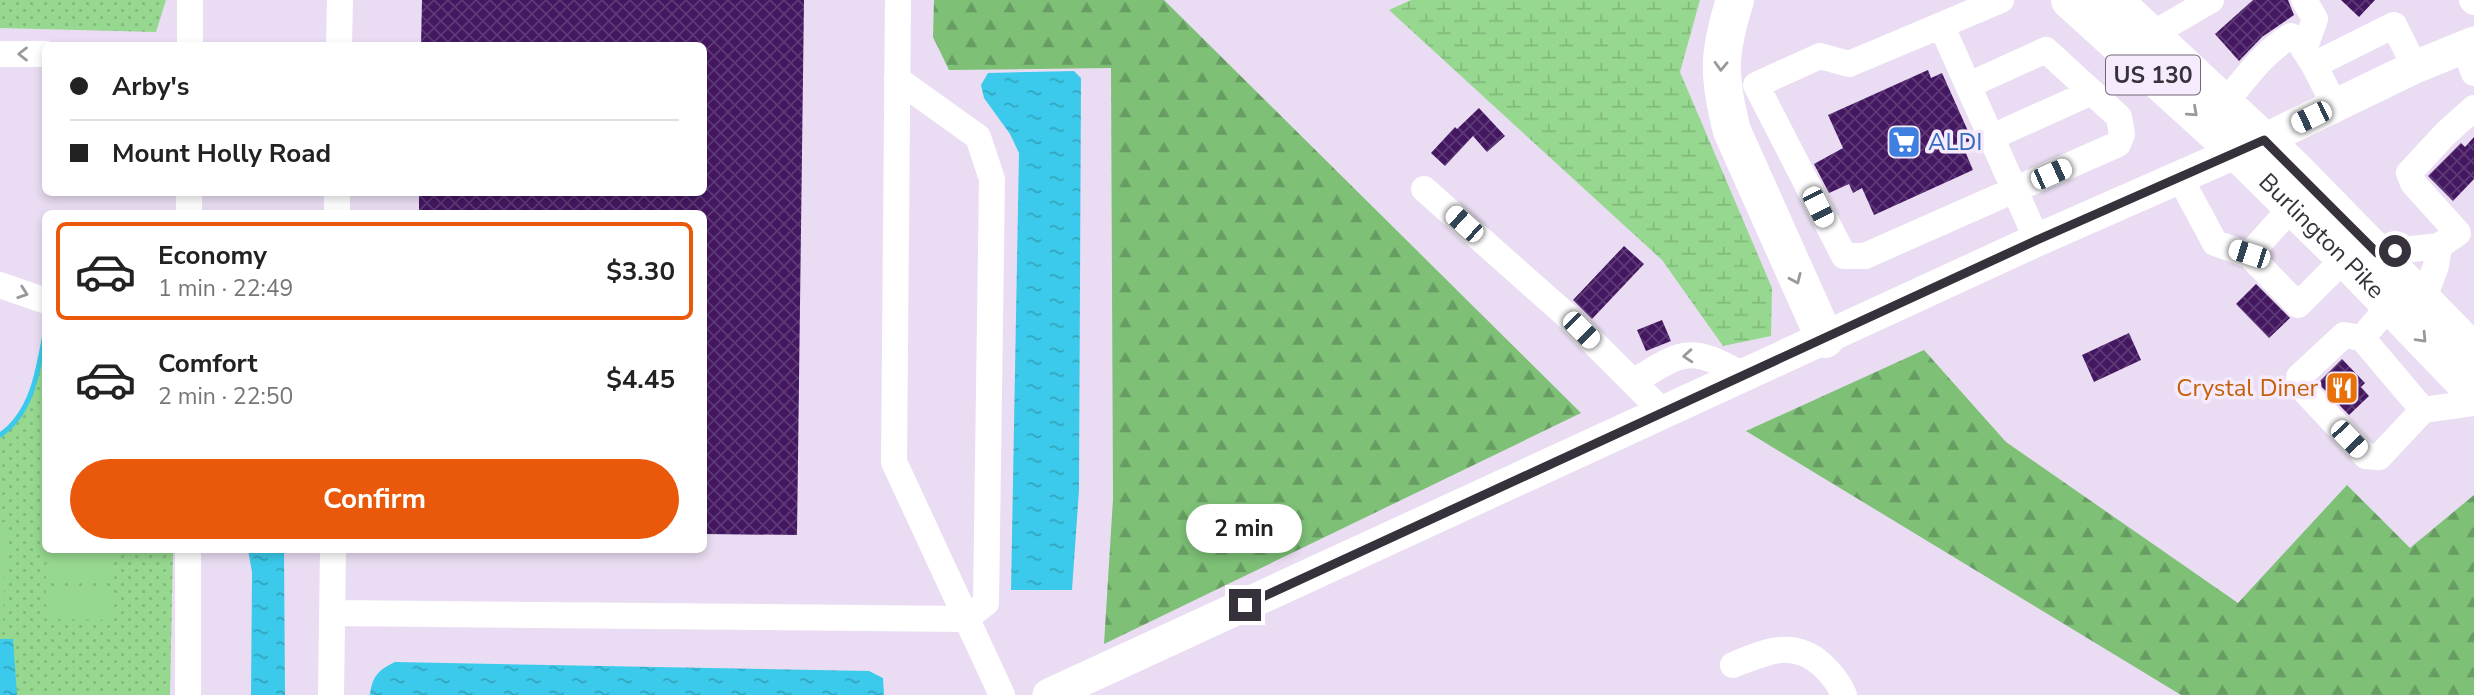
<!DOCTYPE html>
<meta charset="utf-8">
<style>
:root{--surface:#fff;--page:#f2f2f2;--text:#222;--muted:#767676;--line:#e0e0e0;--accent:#ea580c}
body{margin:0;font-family:"Nunito Sans",sans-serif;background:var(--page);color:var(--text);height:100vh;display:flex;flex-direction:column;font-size:26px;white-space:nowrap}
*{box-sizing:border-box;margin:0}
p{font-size:23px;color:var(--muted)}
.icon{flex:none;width:38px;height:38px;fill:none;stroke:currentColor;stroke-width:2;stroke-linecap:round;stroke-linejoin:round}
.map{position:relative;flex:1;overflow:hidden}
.sheet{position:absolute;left:42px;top:210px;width:665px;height:343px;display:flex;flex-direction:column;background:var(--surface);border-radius:10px;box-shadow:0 4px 10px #0003}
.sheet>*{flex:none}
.hud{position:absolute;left:42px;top:42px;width:665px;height:154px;border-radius:10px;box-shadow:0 4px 10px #0003;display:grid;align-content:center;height:154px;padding:0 28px;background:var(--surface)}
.end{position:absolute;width:32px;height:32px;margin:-16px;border:9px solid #36313a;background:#fff;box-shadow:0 0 0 4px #fff}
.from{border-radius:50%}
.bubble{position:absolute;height:49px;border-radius:24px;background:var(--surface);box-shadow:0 4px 10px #0003;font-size:23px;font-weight:700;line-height:49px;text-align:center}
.car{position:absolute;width:21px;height:42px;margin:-21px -10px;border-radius:9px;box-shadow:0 0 5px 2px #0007;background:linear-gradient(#fff 24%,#345 0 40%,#fff 0 76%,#345 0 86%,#fff 0)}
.hud b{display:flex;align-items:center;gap:24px;height:66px;font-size:26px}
.hud b+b{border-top:2px solid var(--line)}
.hud i{width:18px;height:18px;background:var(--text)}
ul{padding:12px 0 0;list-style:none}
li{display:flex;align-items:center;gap:21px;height:98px;margin:0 14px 10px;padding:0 14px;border:4px solid transparent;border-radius:10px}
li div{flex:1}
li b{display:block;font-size:26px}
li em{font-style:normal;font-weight:700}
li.current{border-color:var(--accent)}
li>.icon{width:63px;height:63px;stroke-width:1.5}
.action{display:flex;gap:14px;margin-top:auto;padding:14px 28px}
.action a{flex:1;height:80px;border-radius:42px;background:var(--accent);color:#fff;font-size:28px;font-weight:700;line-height:80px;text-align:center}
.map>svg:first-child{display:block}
</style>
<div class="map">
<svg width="2474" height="695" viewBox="0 0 2474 695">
<defs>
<pattern id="grass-dots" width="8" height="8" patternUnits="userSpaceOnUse" patternTransform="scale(1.75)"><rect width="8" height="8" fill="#96d88f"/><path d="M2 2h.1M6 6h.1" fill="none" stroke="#82ba7c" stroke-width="1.8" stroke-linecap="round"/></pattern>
<pattern id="forest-firs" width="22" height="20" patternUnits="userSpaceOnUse" patternTransform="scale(1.75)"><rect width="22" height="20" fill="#7dc076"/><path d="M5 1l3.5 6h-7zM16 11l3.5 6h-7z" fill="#679d62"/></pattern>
<pattern id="wetland-marsh" width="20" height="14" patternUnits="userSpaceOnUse" patternTransform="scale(1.75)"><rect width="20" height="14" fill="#96d88f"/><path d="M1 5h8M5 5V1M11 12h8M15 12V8" fill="none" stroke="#82ba7c"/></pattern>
<pattern id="water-ripples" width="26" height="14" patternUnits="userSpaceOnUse" patternTransform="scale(1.75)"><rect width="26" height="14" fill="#3bcaeb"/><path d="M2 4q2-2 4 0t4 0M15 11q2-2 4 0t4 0" fill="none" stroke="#32a5bf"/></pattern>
<pattern id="building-cross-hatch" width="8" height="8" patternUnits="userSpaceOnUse" patternTransform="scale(1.75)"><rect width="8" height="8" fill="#441761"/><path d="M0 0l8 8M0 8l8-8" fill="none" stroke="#5d3975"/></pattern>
</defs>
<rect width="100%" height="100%" fill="#eaddf3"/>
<path fill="url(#grass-dots)" d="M0 0H166L156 32 0 28Z
M45 328 46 550H173L170 695H0V435C34 412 39 365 45 328Z"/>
<path fill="url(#forest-firs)" d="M934 0H1164L1581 413 1104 644 1113 499 1111 68 949 70 933 37Z
M1924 350 2006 442 2238 603 2347 485 2410 548 2474 495V695H2181L1746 431Z"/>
<path fill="url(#wetland-marsh)" d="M1411 0H1700L1680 72 1772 288 1771 336 1723 346 1662 260 1389 10Z"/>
<path fill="#96d88f" d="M0 522H6L3 630H0Z
M47 550H113V580L46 579Z
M46 588 113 589 112 620 46 619Z"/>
<path fill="url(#water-ripples)" d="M1074 71 1081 78 1079 490 1072 590H1011L1019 153 1010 134 984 98 981 85 988 73Z
M248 550H284L285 695H251L252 572Z
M0 639H13L17 695H0Z
M395 662 869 671 883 678 884 695H370C372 677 378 670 395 662Z"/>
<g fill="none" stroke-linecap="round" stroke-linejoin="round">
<path stroke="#3bcaeb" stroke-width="5" d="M0 435C34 412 39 365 46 328"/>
</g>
<path fill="url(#building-cross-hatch)" d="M422 0H804L797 535 704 534V214H419V192H704V46H421Z
M2253 0H2288L2294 15 2262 37 2239 61 2215 34Z
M2341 0H2375L2359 17Z
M1928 70 1931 78 1942 73 1972 140 1962 144 1973 170 1874 215 1862 188 1853 193 1849 184 1829 193 1814 164 1843 148 1828 115Z
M1479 108 1505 136 1487 152 1473 136 1445 166 1431 153 1455 127 1457 129Z
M2474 137V179L2453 201 2428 176 2461 143 2465 147Z
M1624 246 1644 264 1592 319 1573 300Z
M2256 284 2290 318 2269 338 2236 304Z
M1662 320 1671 341 1646 351 1637 330Z
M2129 333 2141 360 2094 382 2082 355Z
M2342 359 2365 383 2361 387 2369 396 2349 415 2318 383Z"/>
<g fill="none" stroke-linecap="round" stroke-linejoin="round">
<path stroke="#fff" stroke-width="26" d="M898 0 894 462 1002 695
M2472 0 2474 2
M1942 27 2037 240
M2151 35 2211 0
M190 46V0
M339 46 340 0
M2464 47 2474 73
M2304 50 2315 19 2304 0
M0 54H46
M1969 85 2046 50 2119 117 2122 134 2118 144 1865 256H1844L1756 85 1820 56 1849 64 2001 0
M2225 103C2244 80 2264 51 2291 36L2298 40 2314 65
M2335 106 2314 65 2394 25 2415 67
M1992 137 2092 92
M2179 176 2215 243 2249 255 2292 207
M1424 189 1564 313 1664 413
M189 214V192
M337 214V192
M2439 246 2458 233 2413 183 2409 173 2445 134 2474 108
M2377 253 2439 246 2436 266 2423 300
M2249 255 2298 305 2345 258
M0 285 46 301
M2390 305 2362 338 2344 335 2299 377 2300 386 2366 456 2379 457 2423 410 2474 403
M2362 338 2423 410
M1633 382C1685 350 1689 345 1745 376
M332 613 965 619 986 603 992 179 978 137 897 79
M1733 665C1765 652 1792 639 1821 664 1831 673 1839 683 1844 695
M188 695V550
M331 695 333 550"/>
<path stroke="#fff" stroke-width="33" d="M1049 695 2037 240 2264 140 2415 67 2474 43"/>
<g stroke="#fff" stroke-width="38">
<path d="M1735 0C1718 54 1718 76 1732 131L1825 339"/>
<path id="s1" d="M2070 0 2236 151 2345 258 2474 392"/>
<path d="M2113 0 2294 169 2474 353"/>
</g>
</g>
<defs><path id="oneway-chevron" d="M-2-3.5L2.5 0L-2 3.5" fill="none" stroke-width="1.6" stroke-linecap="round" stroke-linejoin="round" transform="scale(1.75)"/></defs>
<g stroke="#9a989c">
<use href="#oneway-chevron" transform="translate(23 54) rotate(-180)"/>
<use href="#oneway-chevron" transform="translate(1721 66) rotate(92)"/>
<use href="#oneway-chevron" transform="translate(2193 112) rotate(42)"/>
<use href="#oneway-chevron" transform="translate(1796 279) rotate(66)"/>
<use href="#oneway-chevron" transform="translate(23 293) rotate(19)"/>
<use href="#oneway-chevron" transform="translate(2422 338) rotate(47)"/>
<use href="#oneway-chevron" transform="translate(1688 356) rotate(176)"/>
</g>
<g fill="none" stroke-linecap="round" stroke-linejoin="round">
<path stroke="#36313a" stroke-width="9" d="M1245 605 2037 240 2264 140 2377 253 2395 251"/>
</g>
<defs>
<symbol id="supermarket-square" viewBox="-11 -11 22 22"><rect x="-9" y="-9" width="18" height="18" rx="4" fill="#3f7fe0" stroke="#f6ebfd"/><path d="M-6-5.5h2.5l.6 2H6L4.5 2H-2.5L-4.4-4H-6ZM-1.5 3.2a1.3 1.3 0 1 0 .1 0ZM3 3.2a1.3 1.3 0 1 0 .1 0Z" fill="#fff"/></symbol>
<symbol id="restaurant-square" viewBox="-11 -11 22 22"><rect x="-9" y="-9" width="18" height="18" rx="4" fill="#e8710a" stroke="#f6ebfd"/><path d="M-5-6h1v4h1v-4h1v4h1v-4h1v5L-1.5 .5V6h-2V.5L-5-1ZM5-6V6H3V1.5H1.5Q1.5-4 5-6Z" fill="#fff"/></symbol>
</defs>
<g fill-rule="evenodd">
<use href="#supermarket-square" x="1885" y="123" width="38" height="38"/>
<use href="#restaurant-square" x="2323" y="369" width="38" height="38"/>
</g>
<g text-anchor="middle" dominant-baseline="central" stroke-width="7" stroke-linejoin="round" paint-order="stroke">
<rect fill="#f6ebfd" stroke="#706974" stroke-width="2" x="2106" y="55.5" width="94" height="39" rx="5"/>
<g font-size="23" font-weight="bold" fill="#36313a">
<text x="2153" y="75">US 130</text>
</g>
<g font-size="24" fill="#366cbe" stroke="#f6ebfd" text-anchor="start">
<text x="1928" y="142">ALDI</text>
</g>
<g font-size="24" fill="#36313a" stroke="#f6ebfd">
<text stroke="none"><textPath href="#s1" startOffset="345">Burlington Pike</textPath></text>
</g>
<g font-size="24" fill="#c56008" stroke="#f6ebfd" text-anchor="end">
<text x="2318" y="388">Crystal Diner</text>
</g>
</g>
</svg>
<i class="end from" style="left:2395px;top:251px"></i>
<i class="end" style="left:1245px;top:605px"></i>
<div class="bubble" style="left:1186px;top:504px;width:116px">2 min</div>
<i class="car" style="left:2311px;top:117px;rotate:244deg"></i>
<i class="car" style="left:2051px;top:174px;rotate:66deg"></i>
<i class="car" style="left:1818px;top:207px;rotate:153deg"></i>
<i class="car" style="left:1464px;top:224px;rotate:312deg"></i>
<i class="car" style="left:2249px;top:254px;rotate:288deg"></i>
<i class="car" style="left:1581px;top:330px;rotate:135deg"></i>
<i class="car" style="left:2349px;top:439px;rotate:136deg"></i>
<div class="hud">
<b><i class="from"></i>Arby's</b>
<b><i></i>Mount Holly Road</b>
</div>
<section class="sheet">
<ul>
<li class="current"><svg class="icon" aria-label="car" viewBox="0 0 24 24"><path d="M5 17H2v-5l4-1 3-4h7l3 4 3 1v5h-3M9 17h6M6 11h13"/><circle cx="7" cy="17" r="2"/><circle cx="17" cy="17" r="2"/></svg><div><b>Economy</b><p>1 min · 22:49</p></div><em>$3.30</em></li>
<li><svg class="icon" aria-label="car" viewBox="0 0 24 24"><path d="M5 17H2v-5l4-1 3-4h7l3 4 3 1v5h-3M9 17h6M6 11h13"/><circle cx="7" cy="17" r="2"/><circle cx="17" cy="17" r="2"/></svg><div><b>Comfort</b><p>2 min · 22:50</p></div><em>$4.45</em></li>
</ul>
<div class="action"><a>Confirm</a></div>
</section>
</div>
